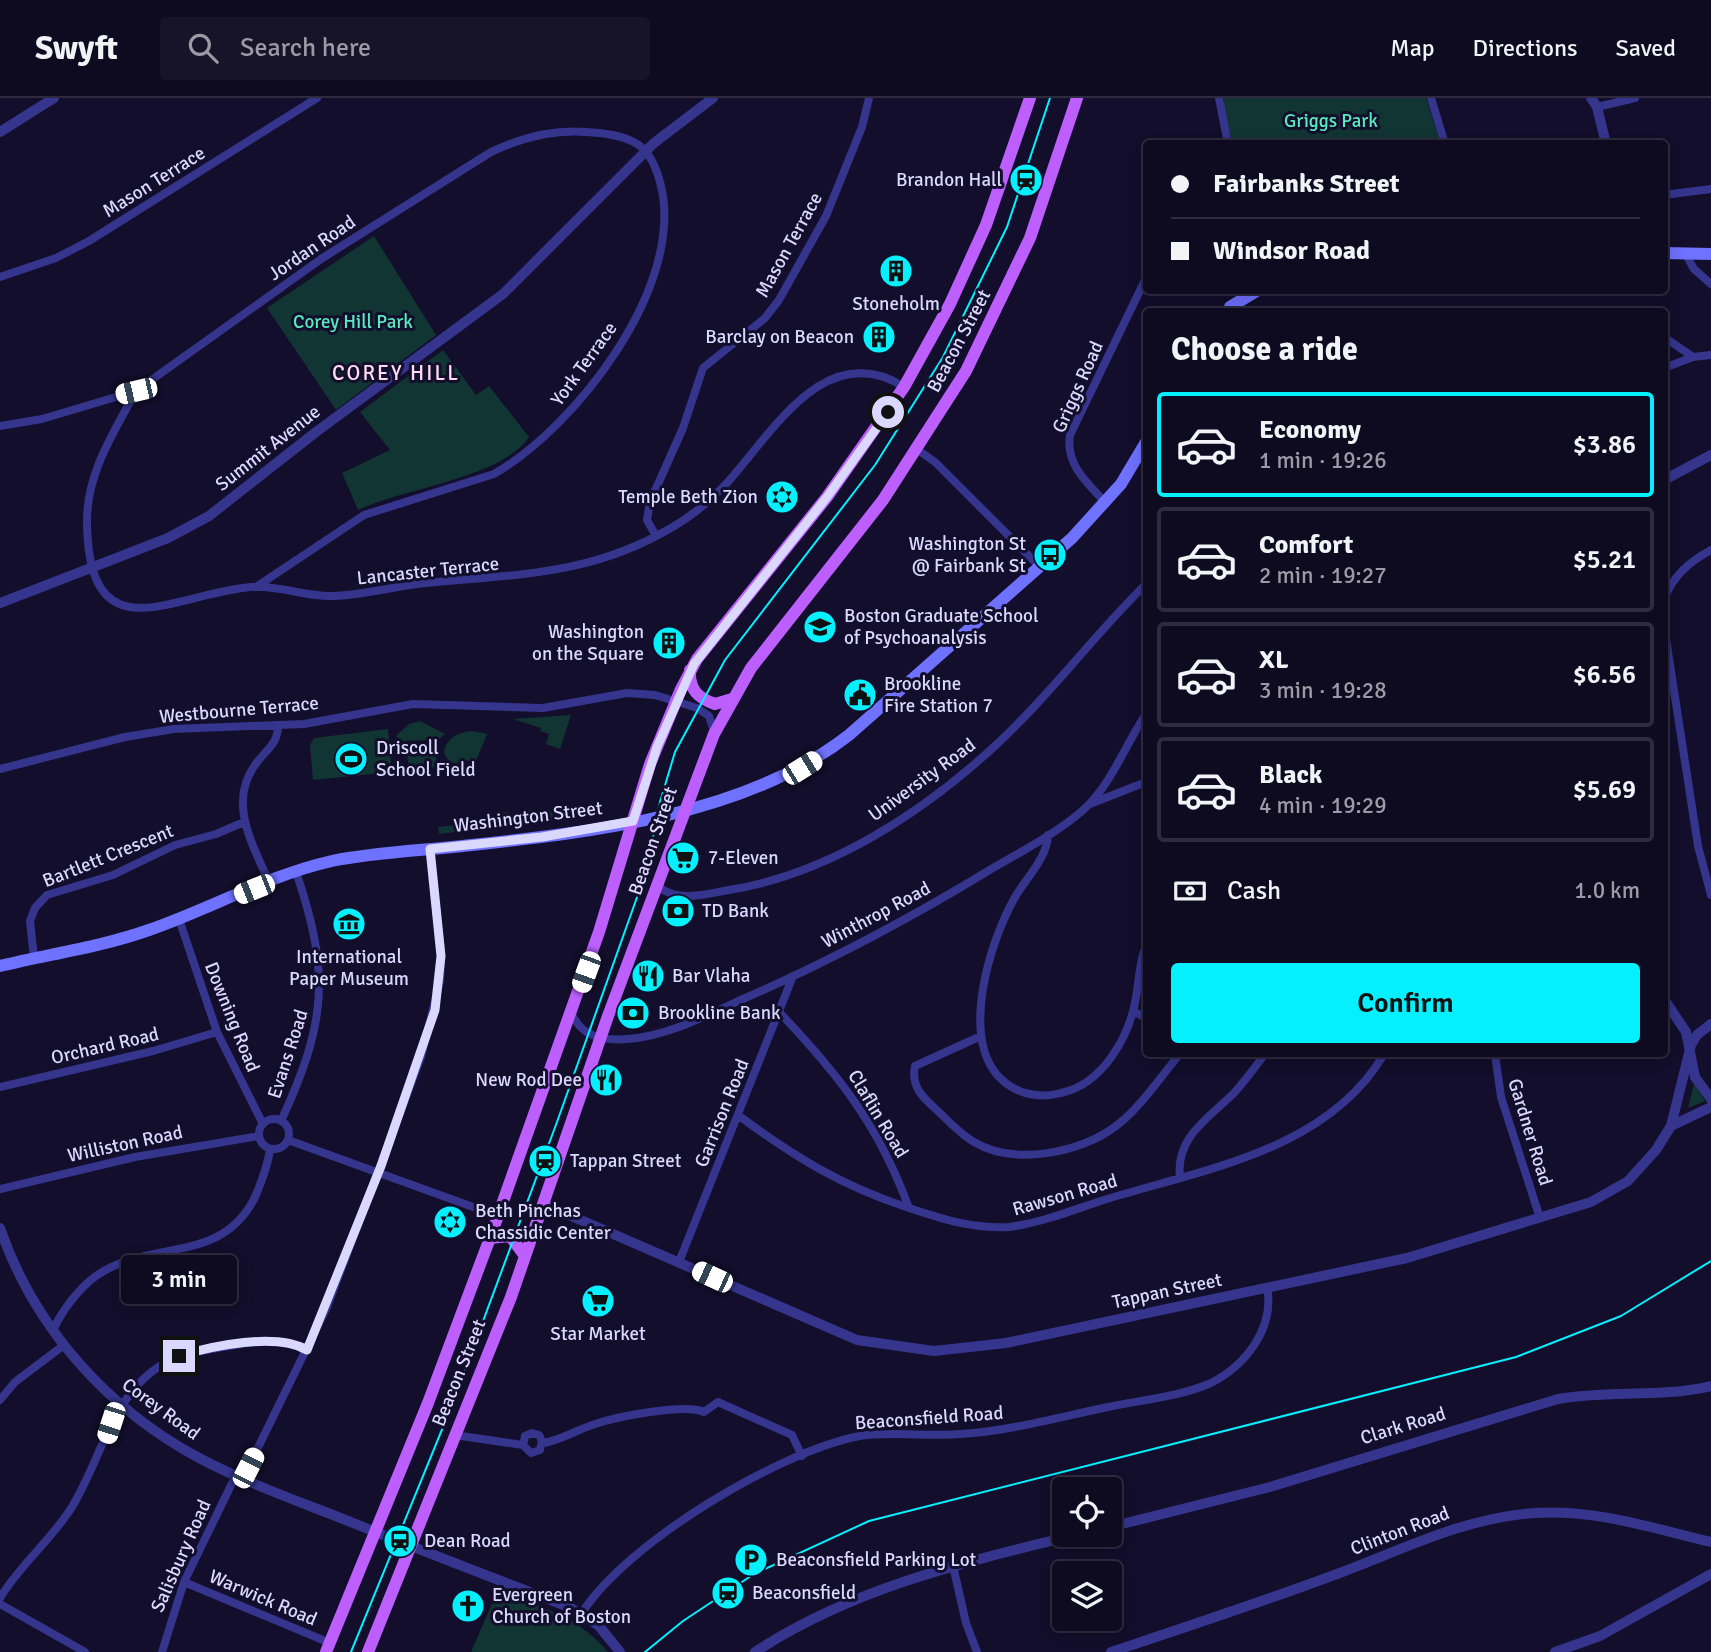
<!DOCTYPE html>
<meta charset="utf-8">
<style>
:root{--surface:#0e0a20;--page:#171329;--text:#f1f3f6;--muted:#9b9aa5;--line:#2e2b3e;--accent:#04f0ff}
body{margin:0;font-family:Signika,sans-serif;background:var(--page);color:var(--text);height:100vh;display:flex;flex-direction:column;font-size:26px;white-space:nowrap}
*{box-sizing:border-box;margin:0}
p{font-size:23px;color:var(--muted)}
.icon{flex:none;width:38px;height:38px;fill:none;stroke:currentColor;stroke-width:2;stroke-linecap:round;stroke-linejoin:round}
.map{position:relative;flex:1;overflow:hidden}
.drawer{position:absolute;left:1143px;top:210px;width:525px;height:749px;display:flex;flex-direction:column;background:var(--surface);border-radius:7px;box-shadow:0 4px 18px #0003,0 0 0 2px var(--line)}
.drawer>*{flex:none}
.top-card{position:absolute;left:1143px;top:42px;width:525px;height:154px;border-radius:7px;box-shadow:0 4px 18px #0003,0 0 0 2px var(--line);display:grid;align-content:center;height:154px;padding:0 28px;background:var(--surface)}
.tools{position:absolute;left:1052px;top:1379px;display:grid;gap:14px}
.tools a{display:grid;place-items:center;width:70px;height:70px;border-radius:7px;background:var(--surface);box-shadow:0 4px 18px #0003,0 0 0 2px var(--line);font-size:35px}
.end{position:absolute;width:32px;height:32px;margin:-16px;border:9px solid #dbd8ff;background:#111;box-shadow:0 0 0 4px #111}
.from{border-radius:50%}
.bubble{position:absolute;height:49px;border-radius:7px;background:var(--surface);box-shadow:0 4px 18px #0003,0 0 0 2px var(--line);font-size:23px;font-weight:600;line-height:49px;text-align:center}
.car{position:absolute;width:21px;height:42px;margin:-21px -10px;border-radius:9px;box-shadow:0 0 5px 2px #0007;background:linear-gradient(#fff 24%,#345 0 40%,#fff 0 76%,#345 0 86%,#fff 0)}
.top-card b{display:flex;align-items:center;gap:24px;height:66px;font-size:26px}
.top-card b+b{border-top:2px solid var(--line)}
.top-card i{width:18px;height:18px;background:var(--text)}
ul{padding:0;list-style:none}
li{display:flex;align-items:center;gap:21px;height:105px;margin:0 14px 10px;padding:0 14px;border:4px solid var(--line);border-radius:7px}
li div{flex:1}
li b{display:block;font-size:26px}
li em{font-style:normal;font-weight:600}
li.active{border-color:var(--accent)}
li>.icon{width:63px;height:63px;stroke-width:1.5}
h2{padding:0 28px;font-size:32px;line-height:84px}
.pay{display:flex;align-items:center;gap:18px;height:77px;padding:0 28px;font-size:26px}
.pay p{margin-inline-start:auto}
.primary-button{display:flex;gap:14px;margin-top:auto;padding:14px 28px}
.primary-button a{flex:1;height:80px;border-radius:7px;background:var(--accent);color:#111;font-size:28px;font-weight:600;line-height:80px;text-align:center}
header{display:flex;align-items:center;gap:42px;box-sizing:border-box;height:98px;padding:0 35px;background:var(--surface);border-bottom:2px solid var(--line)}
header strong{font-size:33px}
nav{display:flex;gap:38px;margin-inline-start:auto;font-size:24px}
.search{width:490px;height:63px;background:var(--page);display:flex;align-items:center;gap:18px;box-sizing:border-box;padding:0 24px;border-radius:7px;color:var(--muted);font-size:26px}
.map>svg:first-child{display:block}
</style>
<header>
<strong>Swyft</strong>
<div class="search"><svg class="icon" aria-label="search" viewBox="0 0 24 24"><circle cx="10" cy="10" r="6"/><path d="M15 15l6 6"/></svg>Search here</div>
<nav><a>Map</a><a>Directions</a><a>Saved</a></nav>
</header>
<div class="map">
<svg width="1711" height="1554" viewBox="0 0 1711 1554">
<rect width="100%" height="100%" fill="#120e2b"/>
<path fill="#113533" d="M1224 0H1426L1439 41 1437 46 1233 45 1224 17Z
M374 138 436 237 336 312 267 210Z
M443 252 476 297 489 288 529 339C502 380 403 390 358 412L342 375 390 352 360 314Z
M571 617 560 651 546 646 549 636 540 633 541 630 513 621Z
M420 623 445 636 434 645 432 642 401 643 396 638 409 626Z
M388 631 392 674 313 682 310 647 314 640Z
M473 633 487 636 476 663 473 665 466 662 458 666 449 664 444 655C446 640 458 634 473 633Z
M435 652 437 669 409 672 407 655Z
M567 709H570L571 720 540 724 522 712 566 713Z
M510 714 498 729 439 736 438 729 499 722V715Z
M1694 986 1705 1003 1688 1010Z
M498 1492C538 1508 580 1519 608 1554H471Z"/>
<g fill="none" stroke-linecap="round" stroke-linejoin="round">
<path stroke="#35358e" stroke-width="8" d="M1219 0 1228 46
M1431 0 1445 46
M1597 9 1635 0
M1664 97 1711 91
M1685 155 1694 171 1711 186
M0 179 56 160 89 143 317 0
M1664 239 1693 259 1711 257
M1664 270 1693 259
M136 293C114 334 86 376 87 425 89 560 175 495 251 489 279 487 306 499 333 498 365 497 395 488 426 485 516 476 589 478 671 430 692 418 711 402 727 385 772 335 826 239 904 289
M0 328 42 321 136 293 321 161 491 54C528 37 559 30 599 35 637 39 652 50 661 88 685 188 576 329 494 376L364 417 256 489
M918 352 935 364 1040 469
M1106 405C1087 385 1065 366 1070 337L1146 180
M656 438 647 422 650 404 683 330 703 270 765 220 779 202 826 118 862 29 869 0
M1664 501C1673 478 1689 464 1711 452
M1664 528 1698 748 1711 797
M0 671 125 639 174 631 304 626 413 606 543 610 627 595 655 597 697 610 709 618 714 633
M1090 706 1146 684
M1048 737C1047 761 1025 781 1014 801 990 844 961 936 998 978 1015 996 1038 1001 1061 995 1103 986 1129 939 1136 900 1139 882 1139 865 1146 848
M269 784C252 745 226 702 258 663 269 649 278 645 278 627
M658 788C677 805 706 796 729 792 829 776 924 714 997 646 1051 596 1094 537 1146 486
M179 821 217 934 263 1026
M34 860 30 823 35 810 47 797 113 777 175 747 216 736 244 724
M1133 913 1146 920
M571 914C581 939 602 943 628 941 667 938 708 917 743 901 828 864 909 821 988 773 1020 754 1054 737 1082 713 1111 688 1125 647 1146 616
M780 915C839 977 879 1028 909 1110
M981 938 915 968C910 991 926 1002 941 1016 951 1026 962 1037 974 1044 1014 1068 1081 1055 1116 1028 1141 1009 1160 979 1180 956
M1495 956 1501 999 1540 1120
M0 989 153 953 217 934
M738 1017C794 1059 842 1088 909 1110 942 1121 973 1131 1009 1129 1042 1125 1075 1111 1107 1101 1205 1071 1328 1052 1384 956
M259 1036a15 15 0 1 1 30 0a15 15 0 1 1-30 0Z
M281 1023C326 926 331 876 296 774
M288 1042 498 1118
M1180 1080C1175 1039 1209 1020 1234 995 1245 983 1255 969 1265 956
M0 1091 135 1059 259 1038
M679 1164 793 878
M53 1232C62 1213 78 1191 96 1178 150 1140 223 1168 256 1097 262 1082 268 1067 270 1051
M0 1302 15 1284 64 1247
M454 1337 523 1347 531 1355 540 1352 542 1343 539 1337 532 1335 525 1338 523 1347
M543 1345C562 1342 576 1332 595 1326 616 1319 684 1305 704 1314L718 1304 792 1337 802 1358
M243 1380 327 1209 421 959 440 883 441 858 430 751
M953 1468 966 1525 977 1554
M184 1484 330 1545
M0 1500C19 1468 49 1444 70 1412 104 1359 112 1286 177 1259 193 1253 212 1251 229 1248 253 1243 285 1240 307 1252
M0 1506 85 1554
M582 1515C625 1446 779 1353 860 1338 893 1333 928 1339 961 1336 1010 1333 1059 1319 1108 1309 1141 1302 1179 1299 1211 1285 1246 1267 1275 1230 1267 1189
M162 1554 184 1484 236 1377"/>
<path stroke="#35358e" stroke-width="10" d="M1591 0 1597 9 1606 46
M0 34 54 0
M1664 382 1711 357
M0 505 168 440 209 418 316 334 503 196 654 45 713 0
M1664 901 1686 934 1695 979 1711 1001
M1671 1028 1711 1009
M544 1106 857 1242 934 1253 1006 1245 1407 1160 1591 1104 1628 1083 1656 1052 1671 1028 1691 947 1697 937 1711 926
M0 1130C34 1229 108 1312 201 1361 245 1384 292 1401 338 1419 415 1450 493 1480 571 1510L599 1528 620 1554
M1110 1429 1270 1389 1558 1301C1609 1292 1660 1300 1711 1288
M755 1554C853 1490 964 1464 1076 1437
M1111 1554C1186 1529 1262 1504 1337 1476 1402 1452 1463 1420 1534 1415 1595 1411 1652 1430 1711 1444
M1555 1554 1600 1538 1711 1476"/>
<path stroke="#6f71ff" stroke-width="12" d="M1664 155 1711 156
M1230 209 1258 192
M0 868C49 856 101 849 149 832 210 811 269 777 332 763 371 755 413 753 453 749 583 735 743 720 849 637L1072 440 1121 386 1146 344"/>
<path stroke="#bd5fff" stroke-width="12" d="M690 572C689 592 698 600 715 606L732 601
M490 1140 510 1138 525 1158
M326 1554 428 1305 490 1140 599 834 650 666 681 591 697 561 827 399 904 289 950 206 986 127 1030 0
M368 1554 511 1199 608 918 714 636 751 570 883 402 966 273 1030 140 1077 0"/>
<path stroke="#04f0ff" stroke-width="2" d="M351 1554 450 1312 557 1024 646 774 660 704 675 654 725 562 875 367 943 259 1007 129 1050 0
M645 1554 683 1523 754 1476 869 1423 1516 1259 1621 1218 1711 1163"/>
</g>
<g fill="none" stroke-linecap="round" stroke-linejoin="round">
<path stroke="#dbd8ff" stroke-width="9" d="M179 1258C212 1248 276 1234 307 1252L381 1068 435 912 441 858 430 751 542 739 633 723 657 649 694 566 827 399 888 314"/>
</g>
<defs>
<symbol id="station-disc" viewBox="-11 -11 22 22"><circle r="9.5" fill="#04f0ff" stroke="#120e2b"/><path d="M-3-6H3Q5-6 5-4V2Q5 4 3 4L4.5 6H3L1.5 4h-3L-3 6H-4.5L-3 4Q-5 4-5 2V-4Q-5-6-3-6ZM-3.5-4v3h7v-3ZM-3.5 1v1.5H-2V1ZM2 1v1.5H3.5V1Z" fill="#111"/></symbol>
<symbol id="building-disc" viewBox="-11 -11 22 22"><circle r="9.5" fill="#04f0ff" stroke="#120e2b"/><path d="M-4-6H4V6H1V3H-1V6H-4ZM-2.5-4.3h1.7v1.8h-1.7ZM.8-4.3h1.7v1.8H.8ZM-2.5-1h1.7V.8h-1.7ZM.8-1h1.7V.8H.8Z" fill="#111"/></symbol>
<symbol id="synagogue-disc" viewBox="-11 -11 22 22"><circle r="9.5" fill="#04f0ff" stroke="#120e2b"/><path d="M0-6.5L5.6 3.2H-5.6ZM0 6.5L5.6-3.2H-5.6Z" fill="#111"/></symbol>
<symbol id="bus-disc" viewBox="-11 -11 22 22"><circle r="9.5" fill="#04f0ff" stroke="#120e2b"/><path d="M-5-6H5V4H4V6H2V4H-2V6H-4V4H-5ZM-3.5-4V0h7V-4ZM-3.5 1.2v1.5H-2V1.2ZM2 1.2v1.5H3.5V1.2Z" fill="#111"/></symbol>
<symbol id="university-disc" viewBox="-11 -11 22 22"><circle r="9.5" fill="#04f0ff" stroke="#120e2b"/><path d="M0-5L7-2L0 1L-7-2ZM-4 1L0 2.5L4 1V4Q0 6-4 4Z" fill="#111"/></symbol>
<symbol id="civic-disc" viewBox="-11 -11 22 22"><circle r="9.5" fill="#04f0ff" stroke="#120e2b"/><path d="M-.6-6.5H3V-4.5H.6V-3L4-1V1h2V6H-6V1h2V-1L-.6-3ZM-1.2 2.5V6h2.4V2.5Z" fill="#111"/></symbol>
<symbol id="stadium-disc" viewBox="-11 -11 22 22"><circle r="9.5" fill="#04f0ff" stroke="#120e2b"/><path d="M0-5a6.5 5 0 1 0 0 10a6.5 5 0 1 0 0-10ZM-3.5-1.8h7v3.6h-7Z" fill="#111"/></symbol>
<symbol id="supermarket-disc" viewBox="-11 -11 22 22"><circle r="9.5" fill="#04f0ff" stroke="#120e2b"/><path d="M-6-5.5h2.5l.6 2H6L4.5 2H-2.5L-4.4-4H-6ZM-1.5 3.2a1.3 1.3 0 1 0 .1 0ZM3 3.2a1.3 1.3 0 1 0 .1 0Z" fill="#111"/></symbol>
<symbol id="bank-disc" viewBox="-11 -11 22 22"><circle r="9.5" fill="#04f0ff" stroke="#120e2b"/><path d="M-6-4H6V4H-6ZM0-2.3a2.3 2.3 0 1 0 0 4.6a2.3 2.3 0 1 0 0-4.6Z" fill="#111"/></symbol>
<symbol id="museum-disc" viewBox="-11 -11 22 22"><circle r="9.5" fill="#04f0ff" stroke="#120e2b"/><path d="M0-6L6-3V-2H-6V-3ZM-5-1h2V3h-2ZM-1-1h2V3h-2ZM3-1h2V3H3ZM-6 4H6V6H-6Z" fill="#111"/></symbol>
<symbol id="restaurant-disc" viewBox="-11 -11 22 22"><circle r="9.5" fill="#04f0ff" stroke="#120e2b"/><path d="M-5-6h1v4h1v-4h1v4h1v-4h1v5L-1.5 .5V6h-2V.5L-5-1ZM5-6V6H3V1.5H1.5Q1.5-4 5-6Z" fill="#111"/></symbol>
<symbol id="parking-disc" viewBox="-11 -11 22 22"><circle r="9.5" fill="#04f0ff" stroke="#120e2b"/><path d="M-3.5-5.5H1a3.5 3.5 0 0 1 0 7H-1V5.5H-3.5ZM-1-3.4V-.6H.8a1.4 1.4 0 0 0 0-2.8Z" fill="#111"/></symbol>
<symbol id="church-disc" viewBox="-11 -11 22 22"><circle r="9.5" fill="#04f0ff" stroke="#120e2b"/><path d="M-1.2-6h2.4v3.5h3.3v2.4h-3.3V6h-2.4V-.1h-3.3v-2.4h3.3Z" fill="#111"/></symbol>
</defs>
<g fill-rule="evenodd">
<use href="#station-disc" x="1007" y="63" width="38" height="38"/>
<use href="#building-disc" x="877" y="154" width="38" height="38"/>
<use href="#building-disc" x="860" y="220" width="38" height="38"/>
<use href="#synagogue-disc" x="763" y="380" width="38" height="38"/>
<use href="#bus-disc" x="1031" y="438" width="38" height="38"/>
<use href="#university-disc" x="801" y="510" width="38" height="38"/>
<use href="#building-disc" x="650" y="526" width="38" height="38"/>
<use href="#civic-disc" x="841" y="578" width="38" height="38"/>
<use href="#stadium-disc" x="332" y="642" width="38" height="38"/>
<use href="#supermarket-disc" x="664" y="741" width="38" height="38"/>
<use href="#bank-disc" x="659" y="794" width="38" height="38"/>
<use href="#museum-disc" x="330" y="807" width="38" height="38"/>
<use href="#restaurant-disc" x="629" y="859" width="38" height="38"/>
<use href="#bank-disc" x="614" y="896" width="38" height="38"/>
<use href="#restaurant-disc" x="587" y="963" width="38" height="38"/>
<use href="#station-disc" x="526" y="1044" width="38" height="38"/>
<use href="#synagogue-disc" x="431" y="1105" width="38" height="38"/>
<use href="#supermarket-disc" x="579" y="1184" width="38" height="38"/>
<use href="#station-disc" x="381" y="1424" width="38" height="38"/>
<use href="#parking-disc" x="732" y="1443" width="38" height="38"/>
<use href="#station-disc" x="709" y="1476" width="38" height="38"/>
<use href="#church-disc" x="449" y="1489" width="38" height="38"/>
</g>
<g text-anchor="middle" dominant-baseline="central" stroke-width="6" stroke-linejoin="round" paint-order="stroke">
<g font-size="19" fill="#58ebc0" stroke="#120e2b">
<text x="1331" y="23">Griggs Park</text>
<text x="353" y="224">Corey Hill Park</text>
</g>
<g font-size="19" fill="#dbd8ff" stroke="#120e2b" text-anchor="start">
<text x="1002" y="82" text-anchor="end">Brandon Hall</text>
<text x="896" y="206" text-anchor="middle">Stoneholm</text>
<text x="854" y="239" text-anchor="end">Barclay on Beacon</text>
<text x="758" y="399" text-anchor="end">Temple Beth Zion</text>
<text x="1026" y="446" text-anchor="end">Washington St<tspan x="1026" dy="22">@ Fairbank St</tspan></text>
<text x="844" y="518">Boston Graduate School<tspan x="844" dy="22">of Psychoanalysis</tspan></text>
<text x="644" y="534" text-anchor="end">Washington<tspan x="644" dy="22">on the Square</tspan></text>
<text x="884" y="586">Brookline<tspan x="884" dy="22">Fire Station 7</tspan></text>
<text x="376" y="650">Driscoll<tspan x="376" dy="22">School Field</tspan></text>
<text x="708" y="760">7-Eleven</text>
<text x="702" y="813">TD Bank</text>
<text x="349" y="859" text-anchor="middle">International<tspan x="349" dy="22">Paper Museum</tspan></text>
<text x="672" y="878">Bar Vlaha</text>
<text x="658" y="915">Brookline Bank</text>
<text x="582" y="982" text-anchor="end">New Rod Dee</text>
<text x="570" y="1063">Tappan Street</text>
<text x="475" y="1113">Beth Pinchas<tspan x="475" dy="22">Chassidic Center</tspan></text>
<text x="598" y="1236" text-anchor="middle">Star Market</text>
<text x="424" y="1443">Dean Road</text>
<text x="776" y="1462">Beaconsfield Parking Lot</text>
<text x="752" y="1495">Beaconsfield</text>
<text x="492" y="1497">Evergreen<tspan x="492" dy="22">Church of Boston</tspan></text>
</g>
<g font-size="19" fill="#dbd8ff" stroke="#120e2b">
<text transform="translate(154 84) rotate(-32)">Mason Terrace</text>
<text transform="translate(789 147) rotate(-61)">Mason Terrace</text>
<text transform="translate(312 150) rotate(-34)">Jordan Road</text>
<text transform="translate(959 243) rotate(-62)">Beacon Street</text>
<text transform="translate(584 266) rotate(-54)">York Terrace</text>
<text transform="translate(1078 289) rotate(-66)">Griggs Road</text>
<text transform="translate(268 350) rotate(-38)">Summit Avenue</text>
<text transform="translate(428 473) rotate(-6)">Lancaster Terrace</text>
<text transform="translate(239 612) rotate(-5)">Westbourne Terrace</text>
<text transform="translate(922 682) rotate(-36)">University Road</text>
<text transform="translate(528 719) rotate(-7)">Washington Street</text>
<text transform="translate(653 743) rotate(-71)">Beacon Street</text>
<text transform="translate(108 758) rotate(-22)">Bartlett Crescent</text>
<text transform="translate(876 817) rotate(-28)">Winthrop Road</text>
<text transform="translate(232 919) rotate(68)">Downing Road</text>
<text transform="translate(105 948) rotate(-13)">Orchard Road</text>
<text transform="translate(288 956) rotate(-72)">Evans Road</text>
<text transform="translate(722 1015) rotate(-68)">Garrison Road</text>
<text transform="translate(878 1016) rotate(59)">Claflin Road</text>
<text transform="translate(1530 1034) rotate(73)">Gardner Road</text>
<text transform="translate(125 1046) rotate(-12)">Williston Road</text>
<text transform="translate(1065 1097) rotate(-16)">Rawson Road</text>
<text transform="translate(1167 1193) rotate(-12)">Tappan Street</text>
<text transform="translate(459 1275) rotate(-68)">Beacon Street</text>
<text transform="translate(161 1311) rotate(36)">Corey Road</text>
<text transform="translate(929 1320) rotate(-4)">Beaconsfield Road</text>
<text transform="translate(1403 1328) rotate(-17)">Clark Road</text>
<text transform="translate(1400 1433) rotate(-21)">Clinton Road</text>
<text transform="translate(181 1458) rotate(-66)">Salisbury Road</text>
<text transform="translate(263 1500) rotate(23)">Warwick Road</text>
</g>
<g font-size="21" letter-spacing="2" fill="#ffdaf3" stroke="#120e2b">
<text x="396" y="275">COREY HILL</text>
</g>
</g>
</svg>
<div class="tools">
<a><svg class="icon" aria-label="locate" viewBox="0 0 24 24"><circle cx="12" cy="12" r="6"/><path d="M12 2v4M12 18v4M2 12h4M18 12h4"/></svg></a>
<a><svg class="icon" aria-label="layers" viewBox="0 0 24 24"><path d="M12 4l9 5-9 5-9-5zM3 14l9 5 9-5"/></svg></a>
</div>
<i class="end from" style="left:888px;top:314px"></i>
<i class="end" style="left:179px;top:1258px"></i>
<div class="bubble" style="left:121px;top:1157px;width:116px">3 min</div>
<i class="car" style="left:136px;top:293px;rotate:257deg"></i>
<i class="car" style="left:802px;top:670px;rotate:58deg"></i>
<i class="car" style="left:254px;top:791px;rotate:248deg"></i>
<i class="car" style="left:586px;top:874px;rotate:200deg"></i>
<i class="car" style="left:712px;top:1179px;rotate:295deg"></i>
<i class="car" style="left:111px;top:1325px;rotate:198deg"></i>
<i class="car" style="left:248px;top:1370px;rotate:27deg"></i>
<div class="top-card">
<b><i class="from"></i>Fairbanks Street</b>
<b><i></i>Windsor Road</b>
</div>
<section class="drawer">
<h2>Choose a ride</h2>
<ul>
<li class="active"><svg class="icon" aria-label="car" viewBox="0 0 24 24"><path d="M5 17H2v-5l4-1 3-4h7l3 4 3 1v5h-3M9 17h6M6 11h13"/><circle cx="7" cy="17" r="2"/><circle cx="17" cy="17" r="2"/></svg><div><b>Economy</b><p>1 min · 19:26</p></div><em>$3.86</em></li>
<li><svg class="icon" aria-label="car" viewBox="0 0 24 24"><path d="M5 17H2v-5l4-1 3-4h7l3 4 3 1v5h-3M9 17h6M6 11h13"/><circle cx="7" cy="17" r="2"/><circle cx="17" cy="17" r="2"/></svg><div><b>Comfort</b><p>2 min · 19:27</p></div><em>$5.21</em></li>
<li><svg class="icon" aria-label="car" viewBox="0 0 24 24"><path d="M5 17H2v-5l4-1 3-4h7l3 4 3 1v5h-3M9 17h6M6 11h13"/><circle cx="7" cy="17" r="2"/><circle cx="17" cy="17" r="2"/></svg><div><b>XL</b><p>3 min · 19:28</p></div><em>$6.56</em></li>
<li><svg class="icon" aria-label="car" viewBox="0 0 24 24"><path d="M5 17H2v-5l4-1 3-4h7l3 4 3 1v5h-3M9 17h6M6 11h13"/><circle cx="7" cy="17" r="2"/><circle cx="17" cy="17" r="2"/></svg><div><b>Black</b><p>4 min · 19:29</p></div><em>$5.69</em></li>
</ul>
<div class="pay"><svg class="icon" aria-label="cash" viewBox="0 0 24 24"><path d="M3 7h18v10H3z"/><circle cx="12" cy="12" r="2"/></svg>Cash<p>1.0 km</p></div>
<div class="primary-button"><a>Confirm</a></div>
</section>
</div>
